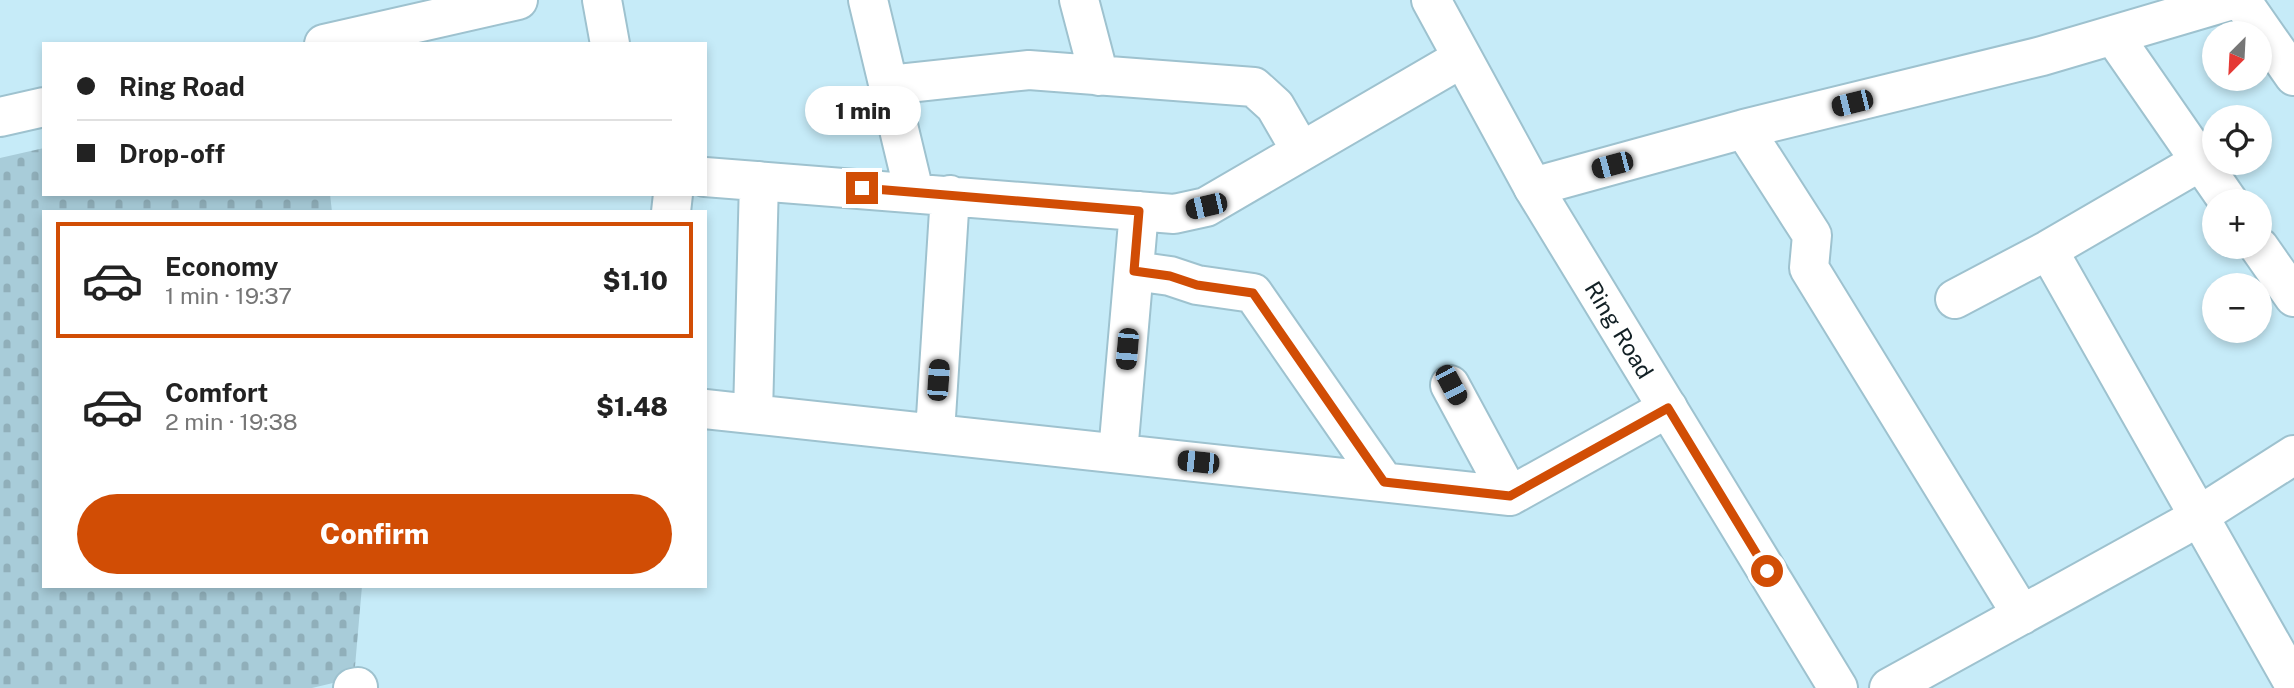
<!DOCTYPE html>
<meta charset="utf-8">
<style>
:root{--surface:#fff;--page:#f6f6f6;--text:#222;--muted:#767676;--line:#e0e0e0;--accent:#d14d05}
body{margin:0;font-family:"Public Sans",sans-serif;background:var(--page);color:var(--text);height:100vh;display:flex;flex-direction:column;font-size:26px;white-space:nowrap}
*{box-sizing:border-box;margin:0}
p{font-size:23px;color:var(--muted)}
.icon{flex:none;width:38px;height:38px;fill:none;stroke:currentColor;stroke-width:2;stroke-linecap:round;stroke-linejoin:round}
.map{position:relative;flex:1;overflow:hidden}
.side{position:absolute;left:42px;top:210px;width:665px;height:378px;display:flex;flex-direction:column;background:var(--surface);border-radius:0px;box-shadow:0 4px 10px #0003}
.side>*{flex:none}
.banner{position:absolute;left:42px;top:42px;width:665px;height:154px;border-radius:0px;box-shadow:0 4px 10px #0003;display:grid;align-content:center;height:154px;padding:0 35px;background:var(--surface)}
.needle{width:46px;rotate:204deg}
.controls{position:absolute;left:2202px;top:21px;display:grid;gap:14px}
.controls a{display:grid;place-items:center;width:70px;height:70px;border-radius:50%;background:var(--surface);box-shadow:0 4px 10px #0003;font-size:35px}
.end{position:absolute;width:32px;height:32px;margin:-16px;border:9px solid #d14d05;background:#fff;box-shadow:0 0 0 4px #fff}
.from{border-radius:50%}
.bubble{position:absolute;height:49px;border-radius:24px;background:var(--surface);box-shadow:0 4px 10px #0003;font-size:23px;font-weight:800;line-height:49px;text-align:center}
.car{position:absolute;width:21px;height:42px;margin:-21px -10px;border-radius:9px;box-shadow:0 0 5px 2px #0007;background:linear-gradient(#222 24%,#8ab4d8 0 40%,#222 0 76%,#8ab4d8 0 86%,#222 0)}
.banner b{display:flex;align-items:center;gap:24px;height:66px;font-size:26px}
.banner b+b{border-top:2px solid var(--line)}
.banner i{width:18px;height:18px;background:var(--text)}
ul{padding:12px 0 0;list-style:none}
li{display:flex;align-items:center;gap:21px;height:116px;margin:0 14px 10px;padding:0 21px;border:4px solid transparent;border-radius:0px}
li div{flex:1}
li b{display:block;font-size:26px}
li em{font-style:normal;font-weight:800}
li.selected{border-color:var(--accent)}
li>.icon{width:63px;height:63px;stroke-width:1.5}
.button{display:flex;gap:14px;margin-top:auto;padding:14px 35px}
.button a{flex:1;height:80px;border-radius:42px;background:var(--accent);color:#fff;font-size:28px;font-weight:800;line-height:80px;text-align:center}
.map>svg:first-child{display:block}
</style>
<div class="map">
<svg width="2294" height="688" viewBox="0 0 2294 688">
<defs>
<pattern id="cemetery-stones" width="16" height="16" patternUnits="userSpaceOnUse" patternTransform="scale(1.75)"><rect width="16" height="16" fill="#a8ccd9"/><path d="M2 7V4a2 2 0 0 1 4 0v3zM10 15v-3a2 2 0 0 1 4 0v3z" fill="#90afba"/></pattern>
</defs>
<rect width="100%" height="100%" fill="#c6ebf8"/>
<path fill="url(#cemetery-stones)" d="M44 148V194H330L332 212H44V586H362L354 678 312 688H0V158Z"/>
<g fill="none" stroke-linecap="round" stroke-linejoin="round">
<defs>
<path id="minor" d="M602 0 610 44
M868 0 914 192
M1079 0 1099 76
M2241 0 2294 76
M2113 35 2228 201
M889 85 1029 70 1254 87 1275 106 1301 151
M1744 129 1812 235 1809 268 2022 615
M705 177 1174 214 1206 207 1462 58
M1533 187 1744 129 2042 56 2232 0
M671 212 673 194
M2259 247 2294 297
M2048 250 2294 684
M1134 271 1170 276 1197 285 1253 293 1384 482
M1955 299 2048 250 2201 161
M1450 385 1510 496
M705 409 1510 496 1668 408
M753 414 759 181
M935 433 950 195
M1118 453 1139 211
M353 688 358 687
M1889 688 2181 527 2294 455"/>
<path id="major" d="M324 44 518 0
M0 117 44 107"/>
<g id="highway">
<path id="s1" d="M1431 0 1533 187 1838 688"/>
</g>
</defs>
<use href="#minor" stroke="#9ec2cf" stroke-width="42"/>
<use href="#major" stroke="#9ec2cf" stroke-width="42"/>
<use href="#highway" stroke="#9ec2cf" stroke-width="42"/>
<use href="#minor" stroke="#fff" stroke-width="38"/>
<use href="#major" stroke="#fff" stroke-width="38"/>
<use href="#highway" stroke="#fff" stroke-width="38"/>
</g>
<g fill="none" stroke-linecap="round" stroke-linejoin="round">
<path stroke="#d14d05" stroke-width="9" d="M862 188 1139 211 1134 271 1170 276 1197 285 1253 293 1384 482 1510 496 1668 408 1767 571"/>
</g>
<g text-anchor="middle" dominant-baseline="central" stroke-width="5" stroke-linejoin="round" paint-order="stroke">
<g font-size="23" fill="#122025" stroke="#c6ebf8">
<text stroke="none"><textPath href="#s1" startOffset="380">Ring Road</textPath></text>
</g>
</g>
</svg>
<div class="controls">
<a><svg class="needle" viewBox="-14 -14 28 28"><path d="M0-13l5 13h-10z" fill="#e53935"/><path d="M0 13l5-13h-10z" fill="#767676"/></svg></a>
<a><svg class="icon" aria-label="locate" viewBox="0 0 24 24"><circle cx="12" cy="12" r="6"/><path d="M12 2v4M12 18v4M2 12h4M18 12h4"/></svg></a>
<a>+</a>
<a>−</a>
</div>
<i class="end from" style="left:1767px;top:571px"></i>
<i class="end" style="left:862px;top:188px"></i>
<div class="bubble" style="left:805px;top:86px;width:116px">1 min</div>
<i class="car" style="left:1852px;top:103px;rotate:256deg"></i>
<i class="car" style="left:1612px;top:165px;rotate:255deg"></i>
<i class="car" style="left:1206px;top:206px;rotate:257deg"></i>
<i class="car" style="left:1127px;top:349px;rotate:185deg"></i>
<i class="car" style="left:938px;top:380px;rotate:4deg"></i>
<i class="car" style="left:1451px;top:385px;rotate:152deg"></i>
<i class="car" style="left:1198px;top:462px;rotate:276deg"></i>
<div class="banner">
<b><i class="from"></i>Ring Road</b>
<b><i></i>Drop-off</b>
</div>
<section class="side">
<ul>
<li class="selected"><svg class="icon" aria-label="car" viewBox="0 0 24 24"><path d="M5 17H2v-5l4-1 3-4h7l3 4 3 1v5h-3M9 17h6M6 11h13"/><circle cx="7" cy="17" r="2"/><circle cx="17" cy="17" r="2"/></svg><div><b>Economy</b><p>1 min · 19:37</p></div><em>$1.10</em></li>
<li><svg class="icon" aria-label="car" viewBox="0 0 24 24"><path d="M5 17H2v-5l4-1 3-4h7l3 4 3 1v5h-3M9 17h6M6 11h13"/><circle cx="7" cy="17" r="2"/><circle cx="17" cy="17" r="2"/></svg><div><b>Comfort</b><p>2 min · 19:38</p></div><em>$1.48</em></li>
</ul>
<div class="button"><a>Confirm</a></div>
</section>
</div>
